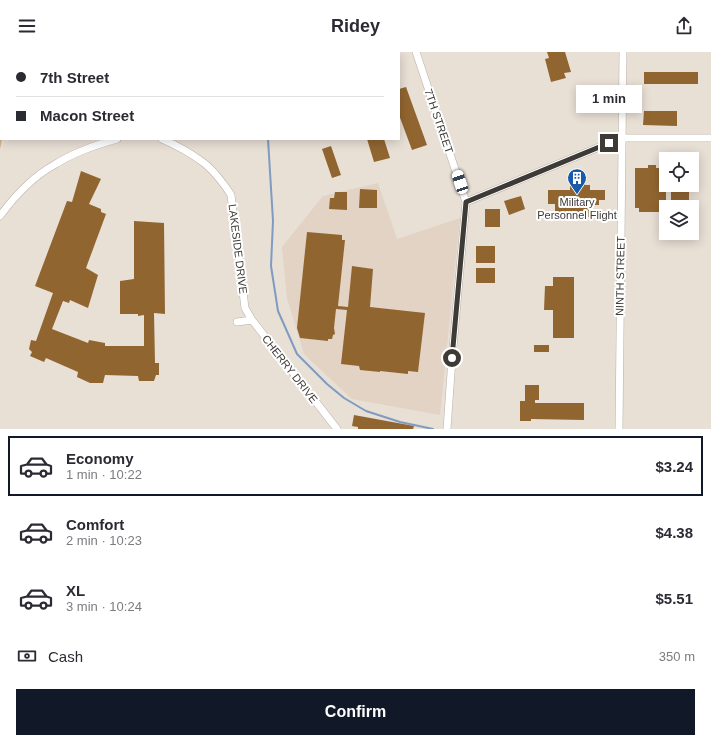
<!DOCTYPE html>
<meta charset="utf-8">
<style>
:root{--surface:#fff;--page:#f7f7f7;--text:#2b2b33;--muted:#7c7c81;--line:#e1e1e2;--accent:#111827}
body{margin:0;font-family:Arial,sans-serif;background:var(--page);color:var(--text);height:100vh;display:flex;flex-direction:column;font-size:15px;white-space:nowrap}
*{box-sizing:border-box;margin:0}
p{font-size:13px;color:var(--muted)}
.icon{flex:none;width:22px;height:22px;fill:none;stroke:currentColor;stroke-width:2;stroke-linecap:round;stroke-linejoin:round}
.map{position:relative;height:377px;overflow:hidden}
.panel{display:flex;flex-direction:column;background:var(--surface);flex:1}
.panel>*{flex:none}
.hud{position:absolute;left:0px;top:0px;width:400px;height:88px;box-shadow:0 2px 10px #0003;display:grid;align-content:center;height:88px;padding:0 16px;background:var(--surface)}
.fabs{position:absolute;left:659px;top:100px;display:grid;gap:8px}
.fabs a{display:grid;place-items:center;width:40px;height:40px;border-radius:0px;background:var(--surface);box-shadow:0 2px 10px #0003;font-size:20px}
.end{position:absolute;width:18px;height:18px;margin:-9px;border:5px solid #3e3b37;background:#fff;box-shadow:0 0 0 2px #fff}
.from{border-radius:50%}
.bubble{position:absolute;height:28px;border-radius:0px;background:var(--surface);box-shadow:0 2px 10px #0003;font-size:13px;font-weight:700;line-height:28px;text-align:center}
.car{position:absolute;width:12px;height:24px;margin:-12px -6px;border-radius:5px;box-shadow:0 0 3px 1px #0007;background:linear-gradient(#fff 24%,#345 0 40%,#fff 0 76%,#345 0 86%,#fff 0)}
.hud b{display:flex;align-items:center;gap:14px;height:38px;font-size:15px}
.hud b+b{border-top:1px solid var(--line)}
.hud i{width:10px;height:10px;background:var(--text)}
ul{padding:7px 0 0;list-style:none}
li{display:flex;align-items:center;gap:12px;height:60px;margin:0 8px 6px;padding:0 8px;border:2px solid transparent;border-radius:0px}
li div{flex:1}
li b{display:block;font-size:15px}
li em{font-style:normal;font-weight:700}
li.active{border-color:var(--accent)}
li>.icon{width:36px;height:36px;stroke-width:1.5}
.pay{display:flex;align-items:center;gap:10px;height:44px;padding:0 16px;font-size:15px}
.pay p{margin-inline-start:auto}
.primary-button{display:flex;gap:8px;margin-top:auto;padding:8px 16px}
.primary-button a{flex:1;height:46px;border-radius:0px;background:var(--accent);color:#fff;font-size:16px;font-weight:700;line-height:46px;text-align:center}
header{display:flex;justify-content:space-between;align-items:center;height:52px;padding:0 16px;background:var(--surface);font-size:18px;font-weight:700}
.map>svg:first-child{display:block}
</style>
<header><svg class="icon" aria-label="menu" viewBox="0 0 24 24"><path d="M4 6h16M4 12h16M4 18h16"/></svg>Ridey<svg class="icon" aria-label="share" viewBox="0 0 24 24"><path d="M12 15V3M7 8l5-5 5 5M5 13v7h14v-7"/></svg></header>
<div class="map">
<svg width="711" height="377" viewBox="0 0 711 377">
<rect width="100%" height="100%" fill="#e8dfd5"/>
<path fill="#e2d3c4" d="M378 131 397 187 460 166 440 363 352 347 304 302 287 246 282 195 323 144Z"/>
<path fill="#d0af8b" d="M0 0H22V1H1V87H2L0 97Z"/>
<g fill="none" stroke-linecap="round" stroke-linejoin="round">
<path stroke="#7f9bc1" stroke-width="2" d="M243 0V1
M268 87 273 169 271 214 278 259 297 302 327 332 344 346 366 359 400 370 433 377"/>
</g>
<path fill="#916530" d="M547 0H565L571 20 564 21 566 26 551 30 545 7 549 6Z
M644 20H698V32H644Z
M406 35 427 93 412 98 399 63V37Z
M644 59H677V74L643 73Z
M367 87H384L390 106 374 110Z
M331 94 341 123 332 126 322 97Z
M648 113H656V116H661V135H666V154H661V160H639V156H635V116H648Z
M81 119 101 127 89 152 101 157V160L106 162 86 216 98 223 88 256 70 248 69 251 63 249 52 277 88 291 89 288 105 291V294H144V263L138 264V262H120V229L134 227V169L164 171 165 262 154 261 155 311H159V323H156L154 329H139L138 324 105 323 103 331H90L77 325 78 320 46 306 44 310 30 304 32 300 29 297 31 288 36 289 53 241 35 234 67 149 72 150Z
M570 128H585V133H590V138H605V148H599V153H590V165H575V163H555V152H548V138H570Z
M671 133H689V155H671Z
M360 137 377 138V156H359Z
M335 140H347V158L329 157 330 146H334Z
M521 144 525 157 509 163 504 149Z
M485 157H500V175H485Z
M307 180 342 183V188H345L338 254 348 255 352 214 373 217 370 255 425 261 418 320 408 319V322L380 319V320L360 318 359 314 341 312 347 258 336 257 334 276 335 282 333 283 332 287H328V289L300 286 297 276Z
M476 194H495V211H476Z
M476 216H495V231H476Z
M553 225H574V286H553V258H544L545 234H553Z
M534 293H549V300H534Z
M525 333H539V348H535V351H584V368L531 367V369H520V349H525Z
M354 363 414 374 413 377H358V375L352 374Z"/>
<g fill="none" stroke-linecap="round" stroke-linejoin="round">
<defs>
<path id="minor" d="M416 0 466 150 452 307 447 377
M162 87C176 93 192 102 204 111 213 118 225 133 231 143L245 256 252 268
M466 150 621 86H711
M0 164C14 145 34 124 54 113 73 101 95 93 117 87
M237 270 252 268 337 377
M619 377 623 0"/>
</defs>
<use href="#minor" stroke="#b9b0a7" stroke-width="8"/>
<use href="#minor" stroke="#fff" stroke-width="7"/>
</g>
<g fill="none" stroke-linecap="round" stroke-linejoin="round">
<path stroke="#3e3b37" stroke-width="5" d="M452 306 466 150 609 91"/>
</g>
<defs>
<symbol id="building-pin" viewBox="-11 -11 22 30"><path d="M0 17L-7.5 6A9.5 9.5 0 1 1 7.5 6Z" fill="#185bab" stroke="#fff"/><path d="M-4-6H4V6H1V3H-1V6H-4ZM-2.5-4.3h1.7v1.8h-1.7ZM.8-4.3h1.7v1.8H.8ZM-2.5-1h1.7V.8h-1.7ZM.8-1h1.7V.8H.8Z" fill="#fff"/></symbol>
</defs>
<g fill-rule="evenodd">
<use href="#building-pin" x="566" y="115" width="22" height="30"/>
</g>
<g text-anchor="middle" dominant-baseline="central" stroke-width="4" stroke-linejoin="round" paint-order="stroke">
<g font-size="11" fill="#3e3b37" stroke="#fff">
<text transform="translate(439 69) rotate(71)">7TH STREET</text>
<text transform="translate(238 197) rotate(83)">LAKESIDE DRIVE</text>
<text transform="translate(620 224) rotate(-89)">NINTH STREET</text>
<text transform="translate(290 317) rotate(52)">CHERRY DRIVE</text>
</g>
<g font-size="11" fill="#3e3b37" stroke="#fff">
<text x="577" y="150">Military<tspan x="577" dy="13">Personnel Flight</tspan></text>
</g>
</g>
</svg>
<div class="fabs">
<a><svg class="icon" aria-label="locate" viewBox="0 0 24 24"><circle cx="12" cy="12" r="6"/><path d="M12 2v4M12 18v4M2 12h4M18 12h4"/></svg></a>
<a><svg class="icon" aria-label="layers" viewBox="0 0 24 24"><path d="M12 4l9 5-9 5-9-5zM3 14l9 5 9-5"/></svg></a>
</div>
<i class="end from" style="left:452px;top:306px"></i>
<i class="end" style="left:609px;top:91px"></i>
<div class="bubble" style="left:576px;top:33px;width:66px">1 min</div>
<i class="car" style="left:460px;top:130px;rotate:342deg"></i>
<div class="hud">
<b><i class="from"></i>7th Street</b>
<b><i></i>Macon Street</b>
</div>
</div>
<section class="panel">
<ul>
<li class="active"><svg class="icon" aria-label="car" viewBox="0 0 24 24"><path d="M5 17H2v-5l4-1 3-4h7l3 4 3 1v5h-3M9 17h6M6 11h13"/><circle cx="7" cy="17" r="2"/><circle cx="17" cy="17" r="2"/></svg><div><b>Economy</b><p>1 min · 10:22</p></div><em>$3.24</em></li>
<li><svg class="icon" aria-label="car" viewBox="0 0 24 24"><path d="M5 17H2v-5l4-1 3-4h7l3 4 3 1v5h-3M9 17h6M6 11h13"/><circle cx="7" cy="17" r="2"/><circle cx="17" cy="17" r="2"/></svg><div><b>Comfort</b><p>2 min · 10:23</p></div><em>$4.38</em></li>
<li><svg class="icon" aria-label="car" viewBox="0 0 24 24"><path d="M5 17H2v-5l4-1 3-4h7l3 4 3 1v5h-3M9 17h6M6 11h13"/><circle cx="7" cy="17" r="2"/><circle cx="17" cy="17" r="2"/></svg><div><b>XL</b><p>3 min · 10:24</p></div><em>$5.51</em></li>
</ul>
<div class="pay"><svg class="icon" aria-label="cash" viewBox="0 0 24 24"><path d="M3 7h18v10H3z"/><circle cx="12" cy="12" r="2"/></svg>Cash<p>350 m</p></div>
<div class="primary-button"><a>Confirm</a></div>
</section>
